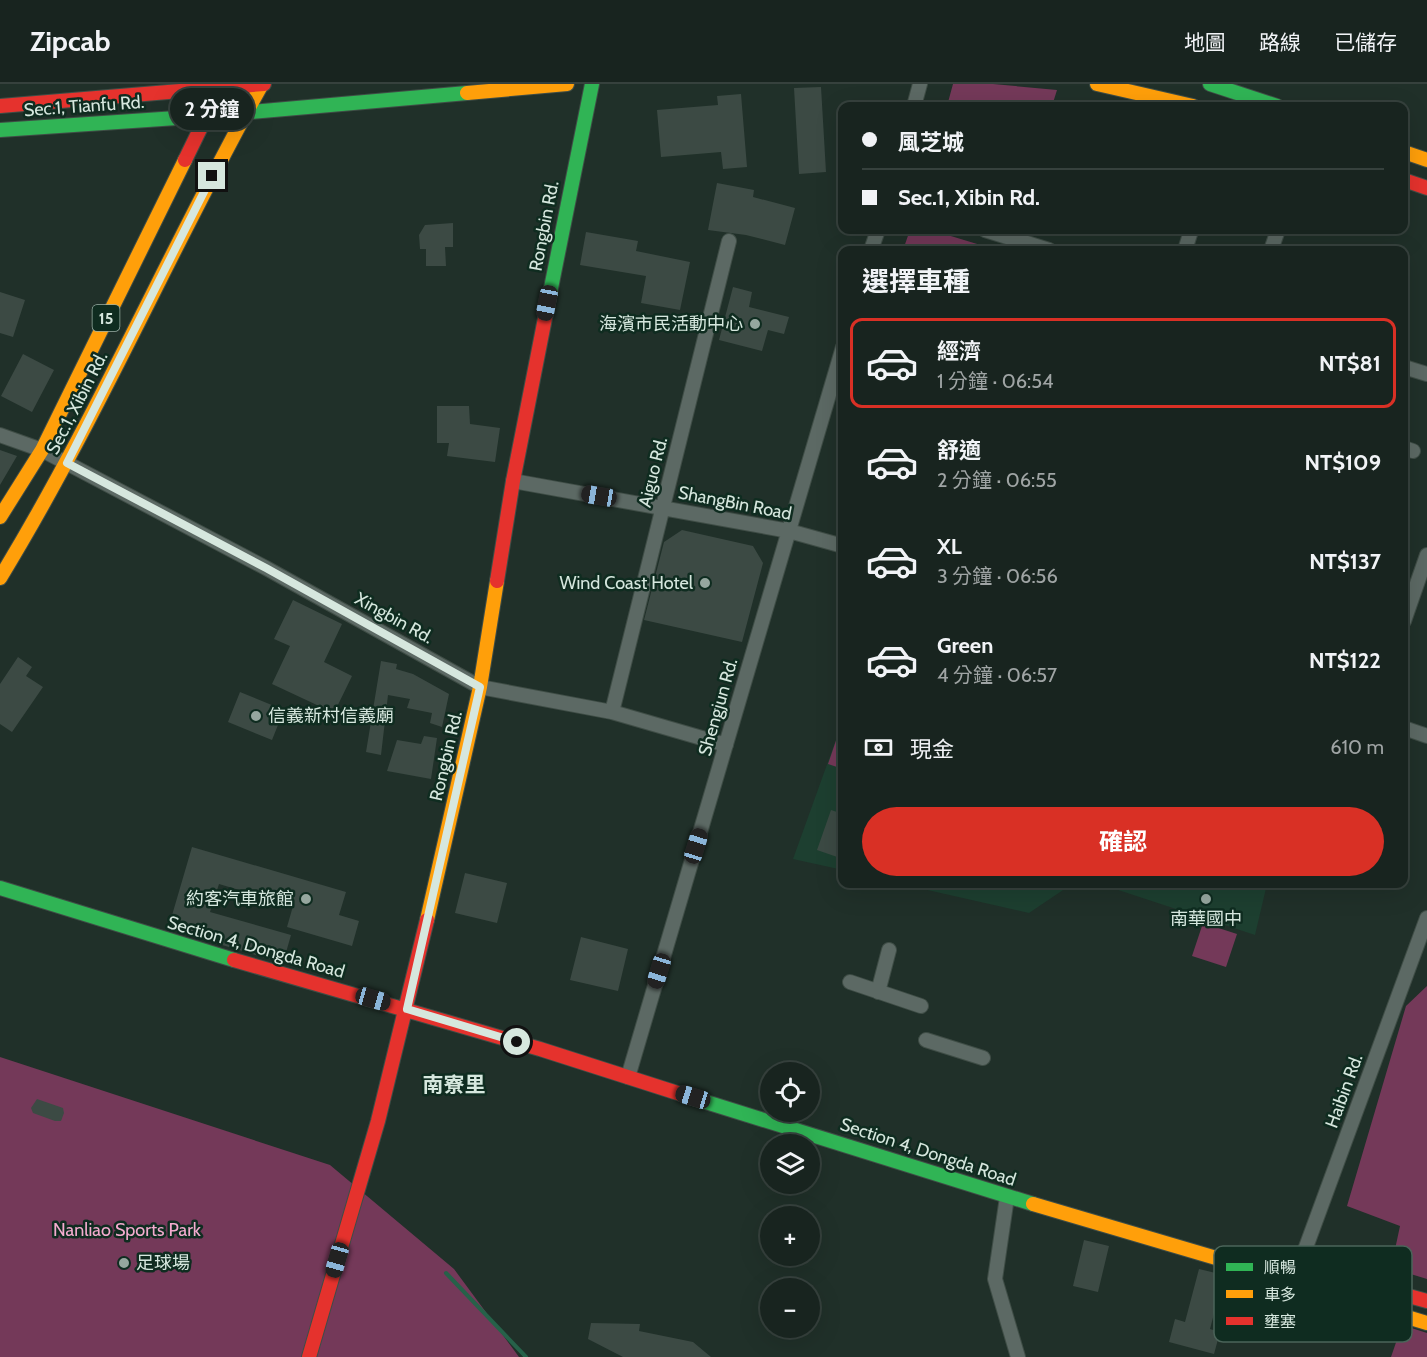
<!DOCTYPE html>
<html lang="zh-TW">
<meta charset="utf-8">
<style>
:root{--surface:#18241f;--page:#25302c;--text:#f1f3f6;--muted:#9fa4a4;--line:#36413d;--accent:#d93025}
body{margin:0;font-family:Cabin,"Noto Sans TC",sans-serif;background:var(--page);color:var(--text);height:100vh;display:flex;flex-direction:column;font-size:22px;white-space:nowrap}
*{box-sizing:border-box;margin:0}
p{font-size:20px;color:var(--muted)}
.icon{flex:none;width:33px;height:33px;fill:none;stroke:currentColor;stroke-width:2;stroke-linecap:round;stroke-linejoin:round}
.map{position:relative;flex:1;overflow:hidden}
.panel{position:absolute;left:838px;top:162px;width:570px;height:642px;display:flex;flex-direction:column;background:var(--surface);border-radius:12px;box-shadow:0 6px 24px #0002,0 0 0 2px var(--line)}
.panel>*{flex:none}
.banner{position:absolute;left:838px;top:18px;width:570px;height:132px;border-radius:12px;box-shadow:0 6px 24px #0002,0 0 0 2px var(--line);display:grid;align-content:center;height:132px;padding:0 24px;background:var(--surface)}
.tools{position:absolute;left:760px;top:978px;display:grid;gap:12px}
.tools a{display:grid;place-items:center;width:60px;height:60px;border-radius:50%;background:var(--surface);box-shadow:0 6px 24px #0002,0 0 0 2px var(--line);font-size:30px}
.end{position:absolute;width:27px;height:27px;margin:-14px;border:8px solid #d6e7de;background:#111;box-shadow:0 0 0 3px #111}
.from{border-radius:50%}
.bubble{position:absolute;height:42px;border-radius:21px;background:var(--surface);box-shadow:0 6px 24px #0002,0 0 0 2px var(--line);font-size:20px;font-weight:700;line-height:42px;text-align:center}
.car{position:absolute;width:18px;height:36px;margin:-18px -9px;border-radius:8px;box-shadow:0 0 4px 2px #0007;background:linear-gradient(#222 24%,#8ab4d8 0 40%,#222 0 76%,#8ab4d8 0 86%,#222 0)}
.banner b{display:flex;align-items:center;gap:21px;height:57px;font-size:22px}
.banner b+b{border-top:2px solid var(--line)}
.banner i{width:15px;height:15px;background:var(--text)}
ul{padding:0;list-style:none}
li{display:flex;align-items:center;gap:18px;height:90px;margin:0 12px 9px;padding:0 12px;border:3px solid transparent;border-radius:12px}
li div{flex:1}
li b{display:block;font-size:22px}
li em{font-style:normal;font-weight:700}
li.on{border-color:var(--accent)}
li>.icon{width:54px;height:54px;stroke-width:1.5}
h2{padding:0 24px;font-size:27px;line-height:72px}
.pay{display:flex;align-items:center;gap:15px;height:66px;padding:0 24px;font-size:22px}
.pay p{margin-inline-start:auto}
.primary-button{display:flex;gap:12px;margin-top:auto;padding:12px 24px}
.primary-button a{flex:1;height:69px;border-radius:36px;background:var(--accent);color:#fff;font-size:24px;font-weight:700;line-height:69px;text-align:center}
header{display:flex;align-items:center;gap:36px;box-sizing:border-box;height:84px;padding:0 30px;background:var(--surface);border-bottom:2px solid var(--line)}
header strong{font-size:28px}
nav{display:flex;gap:33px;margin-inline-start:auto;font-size:21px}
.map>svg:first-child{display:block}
</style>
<header>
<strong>Zipcab</strong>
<nav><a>地圖</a><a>路線</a><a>已儲存</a></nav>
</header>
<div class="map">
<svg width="1427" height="1273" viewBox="0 0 1427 1273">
<rect width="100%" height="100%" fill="#203029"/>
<path fill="#1d3f30" d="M843 636V786L793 775Z
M901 800H1072L1029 829Z
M1100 800H1267L1255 851Z"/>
<path fill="#743959" d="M953 0H993L1057 6 1052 22H947Z
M910 146H931L997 166H903Z
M843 636V685L828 680Z
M1203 839 1237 850 1226 883 1192 872Z
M1427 902V1195L1391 1184 1400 1142 1347 1122 1406 922Z
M0 973 330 1081 454 1185 519 1273H0Z
M1402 1241 1427 1249V1273H1391Z"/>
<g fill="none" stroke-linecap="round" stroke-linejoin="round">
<path stroke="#266149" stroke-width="4" d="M446 1189 526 1273"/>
</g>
<path fill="#3c4a44" d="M821 3 826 88 799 90 794 4Z
M741 10 747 83 723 85 721 68 661 73 657 26 718 21 717 12Z
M717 99 754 106 753 113 795 124 785 161 746 151 708 146Z
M453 139V163H445L446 182H426V165H420L419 151 425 141Z
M586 148 638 157 636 167 690 178 680 226 641 219 646 192 580 181Z
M733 203 752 208 749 223 789 233 784 250 768 246 762 267 719 256Z
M0 208 25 216 13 253 0 249Z
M23 270 54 286 32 328 1 312Z
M437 322H469L470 340 500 344 495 378 447 372 449 359H437Z
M0 366 17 372 0 401Z
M682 446 753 462 763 479 742 558 644 536 664 458Z
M293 516 342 540 324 578 352 592 334 629 272 600 290 562 274 555Z
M18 573 32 583 26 592 43 603 12 648 0 640V600Z
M381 577 397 580 396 585 413 590 449 610 442 643 430 639 432 629 407 624 410 615 388 611 381 671 366 668Z
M240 608 284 626 272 656 228 638Z
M424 652 437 654 431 695 387 687 397 656 421 660Z
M831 726 843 730V775L817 766Z
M192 763 346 808 339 831 359 837 352 862 287 843 293 822 219 800 210 828 291 851 283 879 168 845Z
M465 789 507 799 497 839 455 829Z
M581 853 628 865 618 907 570 896Z
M37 1015 63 1024 64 1029 61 1037H55L33 1029 31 1024Z
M1084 1156 1109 1162 1098 1208 1073 1202Z
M1199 1185 1224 1191 1210 1245 1220 1248 1214 1270 1169 1258 1175 1235 1185 1238Z
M591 1239 640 1240 639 1247 693 1258 711 1273H623L588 1255Z"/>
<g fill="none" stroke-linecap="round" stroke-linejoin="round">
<defs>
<path id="street" d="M914 22 920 0
M985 146 1049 166
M871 166 878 146
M1185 166 1191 147
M1271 166 1278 146
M1404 283 1427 290
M0 351 42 366 266 484 480 603 612 628 726 661
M1404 364 1413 367
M513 397 789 447 843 462
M1404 537 1427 471
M612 628 729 157
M1404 644 1427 652
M850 898 921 922
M878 908 889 866
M926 956 983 974
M628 993 843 263
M1007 1113 995 1195 1018 1273
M1295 1193 1427 834"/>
<path id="fast" d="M1210 0 1277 22
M0 46 206 32 467 9
M548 219 592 0
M0 804 234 876
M690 1013 1033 1120"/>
<path id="slow" d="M1097 0 1193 22
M467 9 567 0
M1404 68 1427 76
M0 433 42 366 185 76
M0 494C97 335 171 163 262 0
M427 836 480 603 497 497
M1033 1120 1250 1184 1295 1193 1315 1205 1427 1239"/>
<path id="jam" d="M0 22 264 0
M185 76 222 0
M1404 96 1427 104
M497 497 513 397 548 219
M234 876 540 965 690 1013
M1295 1193 1322 1188 1427 1217
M309 1273 378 1037 427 836"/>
</defs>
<use href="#street" stroke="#3f4d46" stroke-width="16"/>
<use href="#fast" stroke="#3f4d46" stroke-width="16"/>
<use href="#slow" stroke="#3f4d46" stroke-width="16"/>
<use href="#jam" stroke="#3f4d46" stroke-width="16"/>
<use href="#street" stroke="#5c6964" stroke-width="14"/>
<use href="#fast" stroke="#30b455" stroke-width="14"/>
<use href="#slow" stroke="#ff9f0a" stroke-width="14"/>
<use href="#jam" stroke="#e5322d" stroke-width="14"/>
</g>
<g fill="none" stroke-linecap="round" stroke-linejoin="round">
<path stroke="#d6e7de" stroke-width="8" d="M212 92 67 379 266 484 480 603 407 925 517 958"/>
</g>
<g fill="#96a79f" stroke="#0f2c20" stroke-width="2">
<circle cx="755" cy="240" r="6"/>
<circle cx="705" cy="499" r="6"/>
<circle cx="256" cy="632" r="6"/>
<circle cx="306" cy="815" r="6"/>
<circle cx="1206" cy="815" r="6"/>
<circle cx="124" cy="1179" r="6"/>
</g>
<g text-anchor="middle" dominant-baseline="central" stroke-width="5" stroke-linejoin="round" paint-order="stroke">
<rect fill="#0f2c20" stroke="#9aafa5" stroke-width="1.5" x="92.5" y="221" width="27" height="26" rx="4.5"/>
<g font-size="16" font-weight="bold" fill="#d6e7de">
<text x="106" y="234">15</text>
</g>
<g font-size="18" fill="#d6e7de" stroke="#0f2c20">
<text transform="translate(84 22) rotate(-4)">Sec.1, Tianfu Rd.</text>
<text transform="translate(544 142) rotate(-79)">Rongbin Rd.</text>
<text transform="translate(77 319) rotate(-63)">Sec.1, Xibin Rd.</text>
<text transform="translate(653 388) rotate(-76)">Aiguo Rd.</text>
<text transform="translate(735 419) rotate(11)">ShangBin Road</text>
<text transform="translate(394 534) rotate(29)">Xingbin Rd.</text>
<text transform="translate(718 623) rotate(-74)">Shengjun Rd.</text>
<text transform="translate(446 672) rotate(-77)">Rongbin Rd.</text>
<text transform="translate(256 863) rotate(16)">Section 4, Dongda Road</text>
<text transform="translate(1344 1007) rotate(-70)">Haibin Rd.</text>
<text transform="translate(928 1068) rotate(18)">Section 4, Dongda Road</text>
</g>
<g font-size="18" fill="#d6e7de" stroke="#0f2c20" text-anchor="end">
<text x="743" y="240">海濱市民活動中心</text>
<text x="693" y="499">Wind Coast Hotel</text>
<text x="268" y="632" text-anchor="start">信義新村信義廟</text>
<text x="294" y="815">約客汽車旅館</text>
<text x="1206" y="835" text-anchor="middle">南華國中</text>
<text x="136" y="1179" text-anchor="start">足球場</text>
</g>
<g font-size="18" fill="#f4abcf" stroke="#0f2c20">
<text x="127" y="1146">Nanliao Sports Park</text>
</g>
<g font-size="21" font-weight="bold" fill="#d6e7de" stroke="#0f2c20">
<text x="454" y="1000">南寮里</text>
</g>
</g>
<rect x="1214" y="1162" width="198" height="96" rx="9" fill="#0f2c20" stroke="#4b6459" stroke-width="1.5"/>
<rect x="1226" y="1179" width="27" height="8" fill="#30b455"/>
<rect x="1226" y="1206" width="27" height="8" fill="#ff9f0a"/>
<rect x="1226" y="1233" width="27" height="8" fill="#e5322d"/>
<g font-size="16" fill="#d6e7de">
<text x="1264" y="1189">順暢</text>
<text x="1264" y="1216">車多</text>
<text x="1264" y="1243">壅塞</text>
</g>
</svg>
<div class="tools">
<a><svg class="icon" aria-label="locate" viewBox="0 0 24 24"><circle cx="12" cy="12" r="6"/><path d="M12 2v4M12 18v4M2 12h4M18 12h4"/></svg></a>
<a><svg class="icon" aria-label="layers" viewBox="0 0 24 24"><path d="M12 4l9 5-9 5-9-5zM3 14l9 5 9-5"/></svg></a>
<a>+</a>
<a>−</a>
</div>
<i class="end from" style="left:517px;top:958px"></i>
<i class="end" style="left:212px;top:92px"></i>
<div class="bubble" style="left:170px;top:4px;width:84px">2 分鐘</div>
<i class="car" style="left:547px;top:219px;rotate:191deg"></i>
<i class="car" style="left:599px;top:412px;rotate:280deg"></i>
<i class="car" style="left:696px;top:762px;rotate:17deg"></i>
<i class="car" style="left:659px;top:887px;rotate:197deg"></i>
<i class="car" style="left:373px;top:915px;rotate:106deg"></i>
<i class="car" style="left:693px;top:1013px;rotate:287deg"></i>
<i class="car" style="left:337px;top:1176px;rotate:196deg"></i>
<div class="banner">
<b><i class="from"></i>風芝城</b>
<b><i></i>Sec.1, Xibin Rd.</b>
</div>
<section class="panel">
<h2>選擇車種</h2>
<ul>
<li class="on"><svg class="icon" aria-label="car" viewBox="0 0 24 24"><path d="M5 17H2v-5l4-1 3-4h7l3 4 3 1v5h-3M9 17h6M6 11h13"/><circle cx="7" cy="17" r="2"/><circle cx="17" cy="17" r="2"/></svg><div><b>經濟</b><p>1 分鐘 · 06:54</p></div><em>NT$81</em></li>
<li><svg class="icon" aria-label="car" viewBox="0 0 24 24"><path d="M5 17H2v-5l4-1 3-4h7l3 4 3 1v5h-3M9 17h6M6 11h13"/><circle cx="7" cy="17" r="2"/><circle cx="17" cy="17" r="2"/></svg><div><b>舒適</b><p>2 分鐘 · 06:55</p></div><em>NT$109</em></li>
<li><svg class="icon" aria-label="car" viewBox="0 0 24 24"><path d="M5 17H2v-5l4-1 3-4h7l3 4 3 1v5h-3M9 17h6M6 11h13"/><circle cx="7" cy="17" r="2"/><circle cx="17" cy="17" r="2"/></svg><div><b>XL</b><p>3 分鐘 · 06:56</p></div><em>NT$137</em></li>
<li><svg class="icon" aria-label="car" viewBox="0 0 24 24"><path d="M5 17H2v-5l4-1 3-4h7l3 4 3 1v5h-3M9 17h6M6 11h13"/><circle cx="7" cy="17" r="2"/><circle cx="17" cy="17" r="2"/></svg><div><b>Green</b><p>4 分鐘 · 06:57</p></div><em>NT$122</em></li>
</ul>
<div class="pay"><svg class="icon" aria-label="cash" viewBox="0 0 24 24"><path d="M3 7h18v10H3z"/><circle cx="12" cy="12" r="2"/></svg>現金<p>610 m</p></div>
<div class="primary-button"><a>確認</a></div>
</section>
</div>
